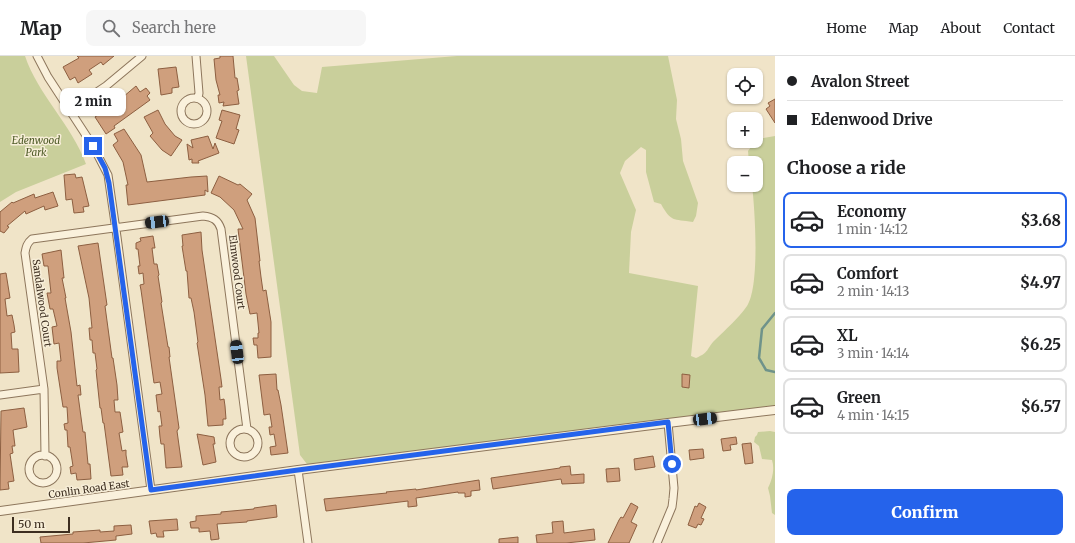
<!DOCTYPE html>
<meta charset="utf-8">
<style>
:root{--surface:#fff;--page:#f6f6f6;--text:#202124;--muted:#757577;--line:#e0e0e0;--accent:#2563eb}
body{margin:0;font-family:Merriweather,serif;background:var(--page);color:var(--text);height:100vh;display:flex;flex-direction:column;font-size:15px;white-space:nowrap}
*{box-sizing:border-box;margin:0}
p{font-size:13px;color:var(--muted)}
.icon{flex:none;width:22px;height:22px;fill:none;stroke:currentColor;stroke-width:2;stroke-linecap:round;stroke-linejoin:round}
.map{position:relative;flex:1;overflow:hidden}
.details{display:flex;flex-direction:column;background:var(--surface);width:300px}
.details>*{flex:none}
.top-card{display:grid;align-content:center;height:88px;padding:0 12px;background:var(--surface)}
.tools{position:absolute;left:727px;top:12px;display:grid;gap:8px}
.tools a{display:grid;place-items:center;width:36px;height:36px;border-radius:8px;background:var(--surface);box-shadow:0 1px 3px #0004;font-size:20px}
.scale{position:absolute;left:12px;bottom:10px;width:58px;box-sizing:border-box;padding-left:4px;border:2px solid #3d2e20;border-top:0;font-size:11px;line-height:14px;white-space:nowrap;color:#3d2e20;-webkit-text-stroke:3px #f7eed8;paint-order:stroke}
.end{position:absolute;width:18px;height:18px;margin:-9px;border:5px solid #2563eb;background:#fff;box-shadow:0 0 0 2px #fff}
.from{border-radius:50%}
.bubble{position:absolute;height:28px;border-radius:8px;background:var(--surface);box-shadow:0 1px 3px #0004;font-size:13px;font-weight:800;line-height:28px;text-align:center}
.car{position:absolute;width:12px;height:24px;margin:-12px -6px;border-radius:5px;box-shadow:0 0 3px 1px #0007;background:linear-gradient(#222 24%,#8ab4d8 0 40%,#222 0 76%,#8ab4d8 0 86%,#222 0)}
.top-card b{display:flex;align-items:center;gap:14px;height:38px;font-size:15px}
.top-card b+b{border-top:1px solid var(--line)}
.top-card i{width:10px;height:10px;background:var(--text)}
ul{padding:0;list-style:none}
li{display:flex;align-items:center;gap:12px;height:56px;margin:0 8px 6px;padding:0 4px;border:2px solid var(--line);border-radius:8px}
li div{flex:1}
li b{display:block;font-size:15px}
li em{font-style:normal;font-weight:800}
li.on{border-color:var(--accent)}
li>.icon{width:36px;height:36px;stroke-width:1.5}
h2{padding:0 12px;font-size:18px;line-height:48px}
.action{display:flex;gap:8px;margin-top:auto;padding:8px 12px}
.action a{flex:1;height:46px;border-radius:8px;background:var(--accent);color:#fff;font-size:16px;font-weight:800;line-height:46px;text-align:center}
header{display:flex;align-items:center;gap:24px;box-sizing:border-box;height:56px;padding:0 20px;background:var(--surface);border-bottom:1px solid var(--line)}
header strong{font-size:19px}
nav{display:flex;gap:22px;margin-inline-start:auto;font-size:14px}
.search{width:280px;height:36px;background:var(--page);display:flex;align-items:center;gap:10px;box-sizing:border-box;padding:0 14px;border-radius:8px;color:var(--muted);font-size:15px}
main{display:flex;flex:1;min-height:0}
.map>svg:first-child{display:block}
</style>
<header>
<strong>Map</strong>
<div class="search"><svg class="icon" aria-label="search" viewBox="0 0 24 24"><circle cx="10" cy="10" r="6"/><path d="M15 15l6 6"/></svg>Search here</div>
<nav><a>Home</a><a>Map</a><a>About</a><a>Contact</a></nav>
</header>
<main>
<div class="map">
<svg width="775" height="487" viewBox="0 0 775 487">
<rect width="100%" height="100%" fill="#f0e4c8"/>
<path fill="#c9cf9b" d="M0 0H25C38 39 72 69 86 108L16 136 0 146Z
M246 0H274L294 29 302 35 317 37 322 11 457 0H668L677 44 676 63 681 83 683 105 698 147 696 160 693 166C673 163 671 166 661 148L654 146 646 116V94L641 91 625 105 620 117 636 154 631 176 629 217 698 230 691 300 696 302C710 296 706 293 715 284 726 273 738 263 747 250 760 230 755 155 752 129H756V107H749L748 95 757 83 775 80V353L310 412 300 399Z
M770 375 775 376V459L772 457 770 440 768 432C772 424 775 413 772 404L762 403 759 390 754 386 755 381 757 379 758 376Z"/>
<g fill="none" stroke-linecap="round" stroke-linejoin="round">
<path stroke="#6f938a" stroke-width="2.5" d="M775 257 762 273 759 302 766 314 775 316"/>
</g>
<path fill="#cf9f7d" stroke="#8d5f41" d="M77 0H114L103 9 101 6 89 14 92 18 78 27 75 21 70 24 63 11 79 2Z
M220 0H233L235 22H237L239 34 237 35 239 48 223 50 224 46 219 47 218 39H220L216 24 214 3 220 2Z
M176 11 179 31 172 32V37L161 39 158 13Z
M136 30 140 36 146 32 150 37 147 40 150 44 114 70 115 72 106 78 95 61 111 50 112 52 125 44 123 41Z
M775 43V67L766 53 770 50 768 47Z
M158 54 165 68 175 80 182 84 171 100 162 94 150 80 153 77 144 61Z
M222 54 240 59 236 73 239 74 234 88 216 82 222 65 219 64Z
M124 73 141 99 147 126 191 121 207 120 208 136 205 134V139L128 149 126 129H128L123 106 113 89 118 85 114 78Z
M208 80 213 93 215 87 219 97 198 105 199 107H192V103L189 104 187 88 193 92 191 84Z
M75 118 76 122 82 121 89 150 83 151 84 156 74 157 72 143 66 144 64 119Z
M219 120 238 129 240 128 252 138 247 144 255 162 260 205H259L261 221 263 235 266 234 271 266V301L258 302 257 289H254L253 282H258V277H259L257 257 250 258 246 238 238 173H243L234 154 220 141 211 137Z
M53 136 58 150 45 154 44 150 26 158 25 155 7 170 9 171 4 177 0 175V156L12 146 13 147 34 138 35 142Z
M201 176 202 194 221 323 222 331H219L220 344 224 343 225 350 226 363H223V369L208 370 205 339 197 287 198 286 194 256 191 242H189L187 215H186L182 190H183L182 179Z
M153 180 155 192H152L154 208H157L159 219 158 220 162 246 161 247 168 291H169L170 301H169L179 372 177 375 182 411 166 412 164 388H161L160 381 159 370H162L160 355 158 356 156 339 162 338 160 326 154 327 141 234 140 229 144 228 143 217 139 218 138 210H140L138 193H136V187L141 185 140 182Z
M98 187 107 249 105 250 112 302H113L117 329 118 344H114L115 356H120L123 376 119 377 122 395 126 394V399L128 411H122L123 419 111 420 104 367H103L101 352H100L96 314 97 313 95 297H93L92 284H90L89 272H92L89 242 78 190Z
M61 194 64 222H62L66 242H65L71 276 77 330 80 329 81 339H78L83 376H85L88 408H90L91 423 77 424 76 417 71 418 70 411 73 410 70 391H68L67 374H65L64 368 68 367 67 351H63L57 312V305H61L59 287 54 288 52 271 57 270 53 253H50L47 237H51L48 210H44L42 198Z
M6 217 10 242 5 243 7 260 12 259 14 269 15 276 11 277 12 293H18L19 316 0 317V218Z
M276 318 277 334H278L281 349 288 397 271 399 270 391 276 390 274 378 270 379 269 371H272L270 358 264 359 259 319Z
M682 318 690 319 689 332 682 331Z
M24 352 27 371 13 374 15 390H12L13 397 10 398 14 425 8 426 9 433 0 434 1 355Z
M197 378 214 381 215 388H213L216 406 203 409Z
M736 381 737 388 730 389 731 394 723 395 721 383Z
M751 387 753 407 745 408 742 388Z
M703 393 704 402 690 404 689 394Z
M653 400 655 411 635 414 634 403Z
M570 410 571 419 584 418V427L562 428 561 423 493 433 491 422 560 412V411Z
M619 412 620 425 607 426 606 413Z
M479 424 480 434 471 435V440L465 441V437H458V436L416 442 417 450 408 451V445L326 455 324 443 387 437 386 436 416 433V434Z
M631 447 638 451 631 466 637 469 629 487H608L619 464 621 461 623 462Z
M699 447 706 451 701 462 704 463 701 469 698 468 696 472 688 469 695 450 697 451Z
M276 449 277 461 247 465V466L217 468 219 483 211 484 210 475 199 476V472H191L190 466 196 465V460L221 458V456L254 453V452Z
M177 463 178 474 163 475 164 481H157L156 477 151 478 149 465Z
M563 465 564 477 594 473 595 484 566 487H537L536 479 553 477 552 466Z
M131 469 132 478 116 480V484L83 487H41L40 481 73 478V476L100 474V476L114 475V470Z
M518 481V487H499V483Z"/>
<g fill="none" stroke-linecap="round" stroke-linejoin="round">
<defs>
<path id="minor" d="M37 0 48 21 93 90 108 119 117 181 151 434
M196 0 199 37 198 42
M181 55a13 13 0 1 1 26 0a13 13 0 1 1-26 0Z
M70 54 106 30 142 0
M0 339 44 333
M230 387a14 14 0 1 1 28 0a14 14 0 1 1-28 0Z
M29 413a14 14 0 1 1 28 0a14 14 0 1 1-28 0Z
M45 400 44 333 25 197C26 191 27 187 32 183L203 160C213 161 218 164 221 173L247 373
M298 414 308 487
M657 487 672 451 673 443 674 432 668 367"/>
<path id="tertiary" d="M0 455 298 414 668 367 775 354"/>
</defs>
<use href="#minor" stroke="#8d765c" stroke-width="9"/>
<use href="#tertiary" stroke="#8d765c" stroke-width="10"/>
<use href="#minor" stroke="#faf1dc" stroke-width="7"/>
<use href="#tertiary" stroke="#faf1dc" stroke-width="8"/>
</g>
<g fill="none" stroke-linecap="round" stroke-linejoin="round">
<path stroke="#2563eb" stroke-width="5" d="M93 90 105 112 109 127 151 434 298 414 668 366 672 408"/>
</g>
<g text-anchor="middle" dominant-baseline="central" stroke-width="3" stroke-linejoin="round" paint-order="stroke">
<g font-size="10" font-style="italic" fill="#4d5a26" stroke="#f7eed8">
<text x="36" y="84">Edenwood<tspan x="36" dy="12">Park</tspan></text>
</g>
<g font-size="10" fill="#3d2e20" stroke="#f7eed8">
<text transform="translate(237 216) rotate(83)">Elmwood Court</text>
<text transform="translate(42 247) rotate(82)">Sandalwood Court</text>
<text transform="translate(89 433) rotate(-8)">Conlin Road East</text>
</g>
</g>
</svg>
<div class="tools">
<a><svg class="icon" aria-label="locate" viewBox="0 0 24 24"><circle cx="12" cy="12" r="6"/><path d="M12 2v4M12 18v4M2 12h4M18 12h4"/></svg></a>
<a>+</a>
<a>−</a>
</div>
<div class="scale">50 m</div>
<i class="end from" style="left:672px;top:408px"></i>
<i class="end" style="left:93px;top:90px"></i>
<div class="bubble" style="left:60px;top:32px;width:66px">2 min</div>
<i class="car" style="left:157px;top:166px;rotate:263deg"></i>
<i class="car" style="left:237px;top:296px;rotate:353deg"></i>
<i class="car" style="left:705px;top:363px;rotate:83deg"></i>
</div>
<section class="details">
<div class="top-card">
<b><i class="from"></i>Avalon Street</b>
<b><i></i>Edenwood Drive</b>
</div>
<h2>Choose a ride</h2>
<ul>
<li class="on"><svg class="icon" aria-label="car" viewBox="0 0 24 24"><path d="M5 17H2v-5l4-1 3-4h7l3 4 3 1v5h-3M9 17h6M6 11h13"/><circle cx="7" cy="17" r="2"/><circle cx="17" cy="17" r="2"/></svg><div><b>Economy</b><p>1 min · 14:12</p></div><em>$3.68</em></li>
<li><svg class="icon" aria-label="car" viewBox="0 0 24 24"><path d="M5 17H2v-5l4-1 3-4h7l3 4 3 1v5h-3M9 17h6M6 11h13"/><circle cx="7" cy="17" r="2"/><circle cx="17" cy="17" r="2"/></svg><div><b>Comfort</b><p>2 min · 14:13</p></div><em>$4.97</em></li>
<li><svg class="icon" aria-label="car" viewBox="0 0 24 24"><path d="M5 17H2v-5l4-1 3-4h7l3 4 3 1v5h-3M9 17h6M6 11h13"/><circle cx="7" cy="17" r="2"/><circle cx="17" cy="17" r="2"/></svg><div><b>XL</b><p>3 min · 14:14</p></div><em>$6.25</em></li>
<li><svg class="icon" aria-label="car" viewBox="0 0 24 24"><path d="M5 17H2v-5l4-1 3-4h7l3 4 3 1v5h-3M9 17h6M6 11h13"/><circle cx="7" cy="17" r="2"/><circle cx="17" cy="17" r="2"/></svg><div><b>Green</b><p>4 min · 14:15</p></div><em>$6.57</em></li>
</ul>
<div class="action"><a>Confirm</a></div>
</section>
</main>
